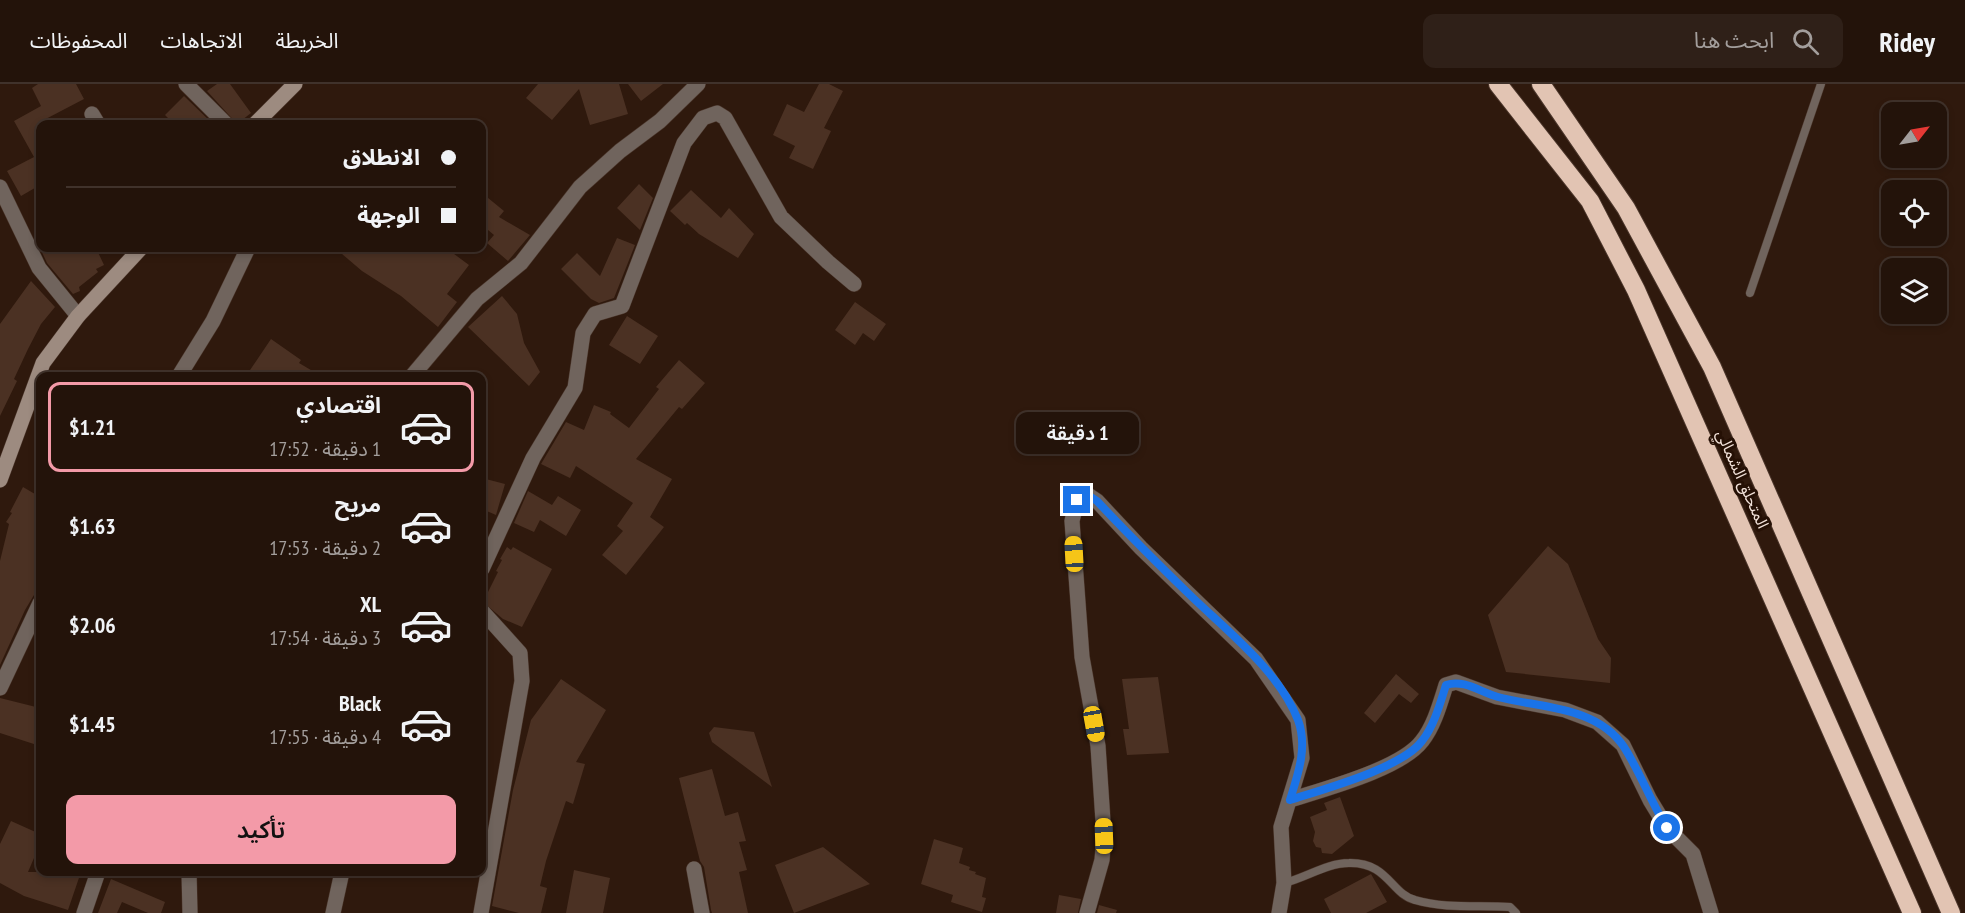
<!DOCTYPE html>
<html lang="ar">
<meta charset="utf-8">
<style>
:root{--surface:#23130a;--page:#2f2018;--text:#f1f3f6;--muted:#a39e9c;--line:#40322b;--accent:#f39aa8}
body{margin:0;font-family:"PT Sans Narrow","Noto Sans Arabic",sans-serif;background:var(--page);color:var(--text);direction:rtl;height:100vh;display:flex;flex-direction:column;font-size:22px;white-space:nowrap}
*{box-sizing:border-box;margin:0}
p{font-size:20px;color:var(--muted)}
.icon{flex:none;width:33px;height:33px;fill:none;stroke:currentColor;stroke-width:2;stroke-linecap:round;stroke-linejoin:round}
.map{position:relative;flex:1;overflow:hidden;direction:ltr}
.sheet{position:absolute;left:36px;top:288px;width:450px;height:504px;display:flex;flex-direction:column;background:var(--surface);border-radius:12px;box-shadow:0 3px 9px #0003,0 0 0 2px var(--line);direction:rtl}
.sheet>*{flex:none}
.top-card{position:absolute;left:36px;top:36px;width:450px;height:132px;border-radius:12px;box-shadow:0 3px 9px #0003,0 0 0 2px var(--line);direction:rtl;display:grid;align-content:center;height:132px;padding:0 30px;background:var(--surface)}
.needle{width:39px;rotate:59deg}
.tools{position:absolute;left:1881px;top:18px;display:grid;gap:12px}
.tools a{display:grid;place-items:center;width:66px;height:66px;border-radius:12px;background:var(--surface);box-shadow:0 3px 9px #0003,0 0 0 2px var(--line);font-size:30px}
.end{position:absolute;width:27px;height:27px;margin:-14px;border:8px solid #1a73e8;background:#fff;box-shadow:0 0 0 3px #fff}
.from{border-radius:50%}
.bubble{position:absolute;height:42px;border-radius:12px;background:var(--surface);box-shadow:0 3px 9px #0003,0 0 0 2px var(--line);font-size:20px;font-weight:600;line-height:42px;text-align:center;direction:rtl}
.car{position:absolute;width:18px;height:36px;margin:-18px -9px;border-radius:8px;box-shadow:0 0 4px 2px #0007;background:linear-gradient(#f5c518 24%,#345 0 40%,#f5c518 0 76%,#345 0 86%,#f5c518 0)}
.top-card b{display:flex;align-items:center;gap:21px;height:57px;font-size:22px}
.top-card b+b{border-top:2px solid var(--line)}
.top-card i{width:15px;height:15px;background:var(--text)}
ul{padding:10px 0 0;list-style:none}
li{display:flex;align-items:center;gap:18px;height:90px;margin:0 12px 9px;padding:0 18px;border:3px solid transparent;border-radius:12px}
li div{flex:1}
li b{display:block;font-size:22px}
li em{font-style:normal;font-weight:600}
li.current{border-color:var(--accent)}
li>.icon{width:54px;height:54px;stroke-width:1.5}
.action{display:flex;gap:12px;margin-top:auto;padding:12px 30px}
.action a{flex:1;height:69px;border-radius:12px;background:var(--accent);color:#111;font-size:24px;font-weight:600;line-height:69px;text-align:center}
header{display:flex;align-items:center;gap:36px;box-sizing:border-box;height:84px;padding:0 30px;background:var(--surface);border-bottom:2px solid var(--line)}
header strong{font-size:28px}
nav{display:flex;gap:33px;margin-inline-start:auto;font-size:21px}
.search{width:420px;height:54px;background:var(--page);display:flex;align-items:center;gap:15px;box-sizing:border-box;padding:0 21px;border-radius:12px;color:var(--muted);font-size:22px}
.map>svg:first-child{display:block}
</style>
<header>
<strong>Ridey</strong>
<div class="search"><svg class="icon" aria-label="search" viewBox="0 0 24 24"><circle cx="10" cy="10" r="6"/><path d="M15 15l6 6"/></svg>ابحث هنا</div>
<nav><a>الخريطة</a><a>الاتجاهات</a><a>المحفوظات</a></nav>
</header>
<div class="map">
<svg width="1965" height="829" viewBox="0 0 1965 829">
<rect width="100%" height="100%" fill="#2f190d"/>
<path fill="#4b3123" d="M38 0H76L84 15 40 38V101L21 112 7 87 34 73 14 37 41 22 32 4Z
M217 0H230L251 29 237 40 207 7Z
M538 0H619L628 30 590 41 579 5 552 36 526 14Z
M628 0H663L641 17Z
M819 0H829L843 7 824 44 831 47 813 85 789 74 795 62 773 51 787 20 804 28Z
M184 12 213 40H174L165 31Z
M639 100 653 114 640 146 617 124Z
M691 106 721 134 729 124 754 150 738 174 699 150 687 139 685 141 670 127Z
M482 109 504 127 499 133 530 151 508 177 487 159 494 151 482 141Z
M617 154 635 161 614 214 599 219 591 215 561 185 577 169 600 192Z
M40 164H96L104 181 96 185 98 188 79 203 80 207 73 210 47 179Z
M335 164H446L469 181 447 210 457 218 438 243 401 212 362 187Z
M31 197 55 223 41 240 28 265 14 295 17 297 0 332V240Z
M502 212 517 230 524 259 540 288 529 302 468 243Z
M855 218 886 240 874 257 863 249 855 261 835 246Z
M627 232 658 252 640 280 609 261Z
M271 255 301 276 299 279 321 292H246Z
M679 276 705 299 682 325 679 323 636 375 672 395 650 433 664 443 626 491 602 471 623 447 617 442 633 419 576 382 570 394 541 380 566 338 584 346 594 321 611 328 610 330 629 344 659 305 656 303Z
M482 394 505 400 496 431 482 425Z
M23 403 40 413V501L25 526 0 581V477L9 440 6 438 12 429 10 428Z
M528 407 552 421 558 412 581 426 566 452 540 436 534 448 514 439Z
M1548 462 1568 480 1598 555 1611 574 1610 599 1506 588 1488 531Z
M507 463 511 466 513 463 552 485 522 543 503 535 483 518 498 488 496 487 502 476 500 475Z
M1396 590 1419 610 1411 619 1399 610 1375 639 1364 629Z
M1158 593 1169 669 1127 671 1123 645H1129L1122 595Z
M561 595 606 626 576 678 585 680 573 720 566 717 546 777 540 802 547 804 541 829H519L492 822 513 706 531 636Z
M0 614 40 624V662L0 649Z
M714 643 754 648 772 703 712 658 709 649Z
M712 685 725 732 738 728 746 757 739 758 747 786 739 788 748 829H712L711 826 704 783 700 777 679 694Z
M1340 713 1354 752 1332 770 1322 769 1321 764 1316 763 1313 757 1315 748 1310 733 1327 726 1324 719Z
M11 737 40 750V760L28 788H81L68 826 24 812 0 799V760Z
M934 755 963 764 959 779 970 783 969 786 976 788 975 790 986 794 982 813 986 814 982 828 951 818 953 811 921 800Z
M823 763 870 800 794 829 775 781Z
M574 786 610 794 603 829H566Z
M1371 790 1387 818 1366 829H1331L1324 815Z
M111 795 165 818 161 829H148L122 818 117 829H98Z
M1059 811 1081 815 1078 829H1056Z
M1099 821 1117 826 1116 829H1097Z"/>
<g fill="none" stroke-linecap="round" stroke-linejoin="round">
<defs>
<path id="lane" d="M1750 209 1821 0
M1284 799C1305 794 1327 779 1349 779 1388 778 1391 810 1415 816 1446 825 1478 821 1510 823L1516 829"/>
<path id="street" d="M186 0 226 40
M92 30 98 40
M0 103 39 184 78 232
M179 292 213 237 248 164
M412 292 477 215 521 179 580 103 620 67 660 37 698 0
M482 485 533 374 575 304 583 249 595 230 622 222 684 59 703 34 717 29 725 34 781 133 828 178 854 200
M0 604 40 519
M1290 716C1324 705 1401 685 1422 657 1434 642 1440 620 1446 601L1456 598 1497 613 1565 626 1597 638 1623 661 1650 716 1667 744 1693 770 1711 829
M694 785 702 829
M189 788 190 829
M84 829 98 788
M333 829 342 788
M481 829 522 597 520 569 482 527
M1087 829 1102 776 1104 752 1098 662 1082 573 1072 437 1077 416 1088 411 1097 417 1141 464 1256 575 1298 636 1302 674 1281 743 1284 799 1279 829"/>
<path id="secondary" d="M255 40 295 0
M0 396 43 279 78 232 141 164"/>
<path id="highway" d="M1498 0 1590 117 1636 206 1912 829
M1541 0 1626 124 1712 283 1951 829"/>
</defs>
<use href="#lane" stroke="#4a352a" stroke-width="9"/>
<use href="#street" stroke="#4a352a" stroke-width="16"/>
<use href="#secondary" stroke="#4a352a" stroke-width="16"/>
<use href="#highway" stroke="#4a352a" stroke-width="20"/>
<use href="#lane" stroke="#70645d" stroke-width="8"/>
<use href="#street" stroke="#70645d" stroke-width="15"/>
<use href="#secondary" stroke="#9d8b80" stroke-width="15"/>
<use href="#highway" stroke="#e2c4b3" stroke-width="18"/>
</g>
<g fill="none" stroke-linecap="round" stroke-linejoin="round">
<path stroke="#1a73e8" stroke-width="8" d="M1077 416 1088 411 1097 417C1127 449 1158 480 1190 511 1227 547 1279 587 1298 636 1308 663 1298 690 1290 716 1324 705 1402 684 1422 657 1434 642 1440 620 1446 601 1464 595 1480 608 1498 613 1540 624 1597 622 1624 663 1640 688 1651 718 1667 744"/>
</g>
<g text-anchor="middle" dominant-baseline="central" stroke-width="6" stroke-linejoin="round" paint-order="stroke">
<g font-size="16" fill="#f2e2da" stroke="#251005">
<text transform="translate(1743 395) rotate(66)">المتحلق الشمالي</text>
</g>
</g>
</svg>
<div class="tools">
<a><svg class="needle" viewBox="-14 -14 28 28"><path d="M0-13l5 13h-10z" fill="#e53935"/><path d="M0 13l5-13h-10z" fill="#a39e9c"/></svg></a>
<a><svg class="icon" aria-label="locate" viewBox="0 0 24 24"><circle cx="12" cy="12" r="6"/><path d="M12 2v4M12 18v4M2 12h4M18 12h4"/></svg></a>
<a><svg class="icon" aria-label="layers" viewBox="0 0 24 24"><path d="M12 4l9 5-9 5-9-5zM3 14l9 5 9-5"/></svg></a>
</div>
<i class="end from" style="left:1667px;top:744px"></i>
<i class="end" style="left:1077px;top:416px"></i>
<div class="bubble" style="left:1016px;top:328px;width:123px">1 دقيقة</div>
<i class="car" style="left:1074px;top:470px;rotate:357deg"></i>
<i class="car" style="left:1094px;top:640px;rotate:170deg"></i>
<i class="car" style="left:1104px;top:752px;rotate:358deg"></i>
<div class="top-card">
<b><i class="from"></i>الانطلاق</b>
<b><i></i>الوجهة</b>
</div>
<section class="sheet">
<ul>
<li class="current"><svg class="icon" aria-label="car" viewBox="0 0 24 24"><path d="M5 17H2v-5l4-1 3-4h7l3 4 3 1v5h-3M9 17h6M6 11h13"/><circle cx="7" cy="17" r="2"/><circle cx="17" cy="17" r="2"/></svg><div><b>اقتصادي</b><p>1 دقيقة · 17:52</p></div><em>$1.21</em></li>
<li><svg class="icon" aria-label="car" viewBox="0 0 24 24"><path d="M5 17H2v-5l4-1 3-4h7l3 4 3 1v5h-3M9 17h6M6 11h13"/><circle cx="7" cy="17" r="2"/><circle cx="17" cy="17" r="2"/></svg><div><b>مريح</b><p>2 دقيقة · 17:53</p></div><em>$1.63</em></li>
<li><svg class="icon" aria-label="car" viewBox="0 0 24 24"><path d="M5 17H2v-5l4-1 3-4h7l3 4 3 1v5h-3M9 17h6M6 11h13"/><circle cx="7" cy="17" r="2"/><circle cx="17" cy="17" r="2"/></svg><div><b>XL</b><p>3 دقيقة · 17:54</p></div><em>$2.06</em></li>
<li><svg class="icon" aria-label="car" viewBox="0 0 24 24"><path d="M5 17H2v-5l4-1 3-4h7l3 4 3 1v5h-3M9 17h6M6 11h13"/><circle cx="7" cy="17" r="2"/><circle cx="17" cy="17" r="2"/></svg><div><b>Black</b><p>4 دقيقة · 17:55</p></div><em>$1.45</em></li>
</ul>
<div class="action"><a>تأكيد</a></div>
</section>
</div>
